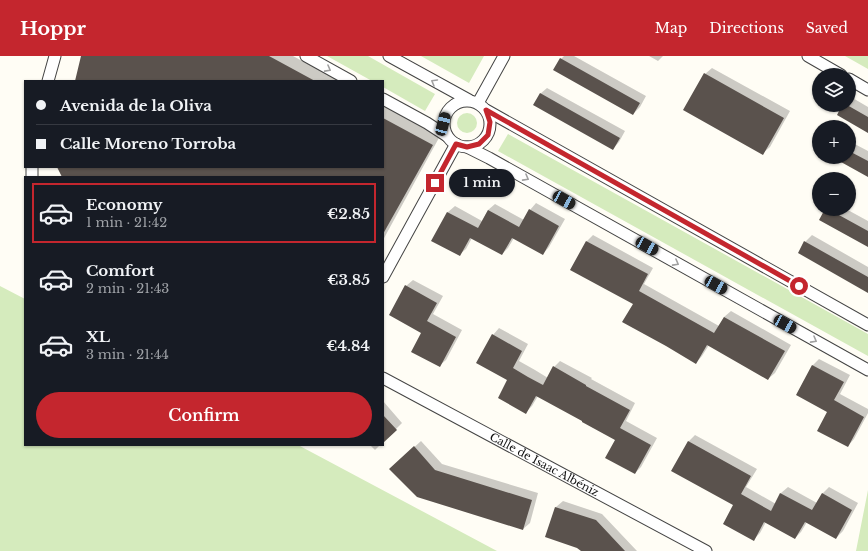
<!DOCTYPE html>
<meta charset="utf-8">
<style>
:root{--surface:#171b24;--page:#20242c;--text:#f1f3f6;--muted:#9ea1a6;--line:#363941;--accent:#c4262e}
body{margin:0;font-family:"Libre Baskerville",serif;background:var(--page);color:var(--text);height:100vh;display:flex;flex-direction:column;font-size:15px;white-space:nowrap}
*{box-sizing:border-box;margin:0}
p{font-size:13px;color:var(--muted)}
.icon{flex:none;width:22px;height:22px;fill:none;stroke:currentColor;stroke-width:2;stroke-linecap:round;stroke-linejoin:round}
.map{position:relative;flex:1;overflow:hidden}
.drawer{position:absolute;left:24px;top:120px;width:360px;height:270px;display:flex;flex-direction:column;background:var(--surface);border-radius:0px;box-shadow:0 1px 3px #0004}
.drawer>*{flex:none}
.hud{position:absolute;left:24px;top:24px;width:360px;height:88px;border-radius:0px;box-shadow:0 1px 3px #0004;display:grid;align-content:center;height:88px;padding:0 12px;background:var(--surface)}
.tools{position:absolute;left:812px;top:12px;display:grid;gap:8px}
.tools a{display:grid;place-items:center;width:44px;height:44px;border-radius:50%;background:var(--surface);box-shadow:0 1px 3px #0004;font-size:20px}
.end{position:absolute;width:18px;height:18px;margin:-9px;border:5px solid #c4262e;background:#fff;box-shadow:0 0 0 2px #fff}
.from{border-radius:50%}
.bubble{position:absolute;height:28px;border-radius:14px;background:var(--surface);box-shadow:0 1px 3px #0004;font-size:13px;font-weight:600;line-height:28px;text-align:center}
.car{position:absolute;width:12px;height:24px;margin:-12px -6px;border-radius:5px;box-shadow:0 0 3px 1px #0007;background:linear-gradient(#222 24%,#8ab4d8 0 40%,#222 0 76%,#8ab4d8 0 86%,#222 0)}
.hud b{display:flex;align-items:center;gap:14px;height:38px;font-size:15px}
.hud b+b{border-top:1px solid var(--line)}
.hud i{width:10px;height:10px;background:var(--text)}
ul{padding:7px 0 0;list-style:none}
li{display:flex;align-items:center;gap:12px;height:60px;margin:0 8px 6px;padding:0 4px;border:2px solid transparent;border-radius:0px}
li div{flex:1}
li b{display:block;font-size:15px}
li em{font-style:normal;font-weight:600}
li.selected{border-color:var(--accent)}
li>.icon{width:36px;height:36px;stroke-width:1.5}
.button{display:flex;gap:8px;margin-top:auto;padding:8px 12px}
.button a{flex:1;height:46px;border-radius:24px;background:var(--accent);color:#fff;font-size:16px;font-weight:600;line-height:46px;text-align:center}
header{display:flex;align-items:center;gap:24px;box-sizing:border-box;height:56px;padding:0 20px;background:var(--accent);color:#fff}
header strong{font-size:19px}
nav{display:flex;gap:22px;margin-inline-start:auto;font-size:14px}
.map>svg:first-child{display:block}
</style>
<header>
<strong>Hoppr</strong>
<nav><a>Map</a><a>Directions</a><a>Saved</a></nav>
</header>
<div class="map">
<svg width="868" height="495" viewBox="0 0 868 495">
<rect width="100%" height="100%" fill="#fffdf5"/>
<path fill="#d5ebbd" d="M327 0H368L435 38 425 55 383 31V25H372Z
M421 0H484L469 27Z
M845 0H868V13Z
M457 67a10 10 0 1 1 20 0a10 10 0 1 1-20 0Z
M508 78 868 278V300L498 95Z
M0 230 25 243V389H298L497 495H0Z
M868 434V495H856Z"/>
<path fill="#0003" d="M82 0H293L339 25H76Z
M564 0H574L646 40 640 51 633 58 561 3Z
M649 0H663L658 5Z
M712 12 790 55 770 91 763 97 705 18Z
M547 32 625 75 619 86 613 93 540 38Z
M851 41 868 51V76L843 49H849V43Z
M383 49 440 80 383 184V121H63L58 111H383Z
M849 85 868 95V120L834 101H849Z
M536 147 565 163 549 191 543 198 514 182 508 192 502 198 472 182 466 193 459 199 433 184 448 156 455 150 482 165 488 154 495 148 524 164 530 154Z
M826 153H846L868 165V190Z
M593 179 653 212 644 228 719 270 724 261 731 255 791 289 775 317 768 323 709 289 702 300 696 307 634 247 571 213 587 185Z
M812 179 868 211V235L805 186Z
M413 224 443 240 433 258 462 274 446 304 439 310 423 276 406 230Z
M499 272 528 288 519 305 535 314 548 322 554 311 560 305 592 322 591 323 635 347 626 365 657 382 641 411 635 417 616 384 584 365 538 340 532 350 526 356 509 324 493 279Z
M819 303 850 319 840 338 868 353V357L854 383 848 390 829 355 797 338 813 309Z
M383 345 402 367 383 386Z
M695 379 757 413 746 431 776 448 781 437 788 431 817 447 822 438 829 431 858 447 843 475 836 482 807 466 801 476 795 482 766 466 760 477 753 484 735 449 688 386Z
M421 385 442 408 538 437 530 467 523 473 397 407Z
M370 389H380L375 394Z
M563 445 602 458 637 495H582L578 491 547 480 556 451Z"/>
<path fill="#5a524d" d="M81 0H269L315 25H75Z
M560 2 640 47 633 59 553 14Z
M704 17 784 62 763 99 683 54Z
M540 37 620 82 613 94 533 49Z
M842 49H847L868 61V77L837 59Z
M383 62 433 89 383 178V121H62L57 111H383Z
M849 95 868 105V121L832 101H849Z
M529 153 559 170 543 199 512 182 502 199 470 182 460 200 431 185 447 156 478 172 488 154 519 171Z
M825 153H828L868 175V191L819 164Z
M586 185 648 218 639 235 714 277 724 261 785 295 768 324 707 289 696 308 666 290 622 266 633 248 570 214Z
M804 185 868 221V237L798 197Z
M405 229 437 247 427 265 456 281 440 311 411 296 421 277 389 259Z
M492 278 522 295 513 312 528 321 543 329 553 310 586 329V330L630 354 620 372 651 389 635 418 605 402 615 384 582 366V365L536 340 526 358 498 342 507 324 476 307Z
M812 309 844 326 834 344 864 361 848 391 817 375 827 356 796 339Z
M383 359 397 374 383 387Z
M688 385 751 420 741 438 771 455 780 437 812 454 822 437 852 454 836 483 805 466 795 483 764 466 754 485 723 468 733 449 671 415Z
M414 390 435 414 532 444 523 474 417 441 389 413Z
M555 451 596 464 625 495H581L577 492 545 481Z"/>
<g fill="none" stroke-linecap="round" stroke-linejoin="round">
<defs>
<g id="street">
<path d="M306 0 351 25"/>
<path d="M389 0 469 44"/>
<path d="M808 0 841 19"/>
<path d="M849 23 868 34"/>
<path d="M48 25 55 0"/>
<path d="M383 43 427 67 447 80"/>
<circle cx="467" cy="68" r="23"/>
<path d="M478 47 504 0"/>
<path d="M486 54 868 269"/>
<path d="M467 91 489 102 868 314"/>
<path d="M32 111V121"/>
<path d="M383 221 456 88"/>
<path id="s1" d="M383 322 706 495"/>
</g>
</defs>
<use href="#street" stroke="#444" stroke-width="13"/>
<use href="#street" stroke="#fff" stroke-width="11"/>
</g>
<defs><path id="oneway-chevron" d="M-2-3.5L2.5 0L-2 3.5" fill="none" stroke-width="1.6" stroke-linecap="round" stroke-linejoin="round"/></defs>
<g stroke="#a0a0a0">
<use href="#oneway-chevron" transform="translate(328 13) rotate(29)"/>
<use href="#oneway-chevron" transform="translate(434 26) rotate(-150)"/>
<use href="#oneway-chevron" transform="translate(526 122) rotate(29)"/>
<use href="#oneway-chevron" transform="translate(676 207) rotate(29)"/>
<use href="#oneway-chevron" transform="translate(814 284) rotate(29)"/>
</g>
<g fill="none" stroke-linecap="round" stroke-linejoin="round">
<path stroke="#c4262e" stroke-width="5" d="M435 127 456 88 467 91 479 88 488 79 490 66 486 54 799 230"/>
</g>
<g text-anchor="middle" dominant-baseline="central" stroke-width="4" stroke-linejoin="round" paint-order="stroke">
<g font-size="11" fill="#111" stroke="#fff">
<text stroke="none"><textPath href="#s1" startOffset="183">Calle de Isaac Albéniz</textPath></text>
</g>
</g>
</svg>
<div class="tools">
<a><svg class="icon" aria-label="layers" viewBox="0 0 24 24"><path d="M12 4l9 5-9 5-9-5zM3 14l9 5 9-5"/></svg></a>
<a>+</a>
<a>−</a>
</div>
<i class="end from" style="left:799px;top:230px"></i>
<i class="end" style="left:435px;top:127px"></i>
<div class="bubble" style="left:449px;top:113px;width:66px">1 min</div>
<i class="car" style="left:443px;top:68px;rotate:15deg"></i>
<i class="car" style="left:564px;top:144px;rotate:119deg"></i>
<i class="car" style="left:647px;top:190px;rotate:119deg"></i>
<i class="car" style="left:716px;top:229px;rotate:119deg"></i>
<i class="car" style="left:785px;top:268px;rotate:119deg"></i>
<div class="hud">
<b><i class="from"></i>Avenida de la Oliva</b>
<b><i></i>Calle Moreno Torroba</b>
</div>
<section class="drawer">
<ul>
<li class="selected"><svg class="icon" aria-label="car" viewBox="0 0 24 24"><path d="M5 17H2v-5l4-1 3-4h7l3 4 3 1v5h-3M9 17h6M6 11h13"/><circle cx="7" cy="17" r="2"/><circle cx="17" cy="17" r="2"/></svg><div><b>Economy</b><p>1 min · 21:42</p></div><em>€2.85</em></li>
<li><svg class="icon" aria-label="car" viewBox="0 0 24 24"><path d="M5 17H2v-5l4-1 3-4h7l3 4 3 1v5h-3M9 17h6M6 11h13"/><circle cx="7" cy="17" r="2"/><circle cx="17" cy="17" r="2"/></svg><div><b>Comfort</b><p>2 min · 21:43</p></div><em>€3.85</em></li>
<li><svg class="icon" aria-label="car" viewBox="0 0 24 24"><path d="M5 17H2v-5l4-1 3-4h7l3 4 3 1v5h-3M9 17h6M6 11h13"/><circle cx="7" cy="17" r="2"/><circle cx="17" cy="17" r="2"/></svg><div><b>XL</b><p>3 min · 21:44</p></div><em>€4.84</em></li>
</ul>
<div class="button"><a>Confirm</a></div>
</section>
</div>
